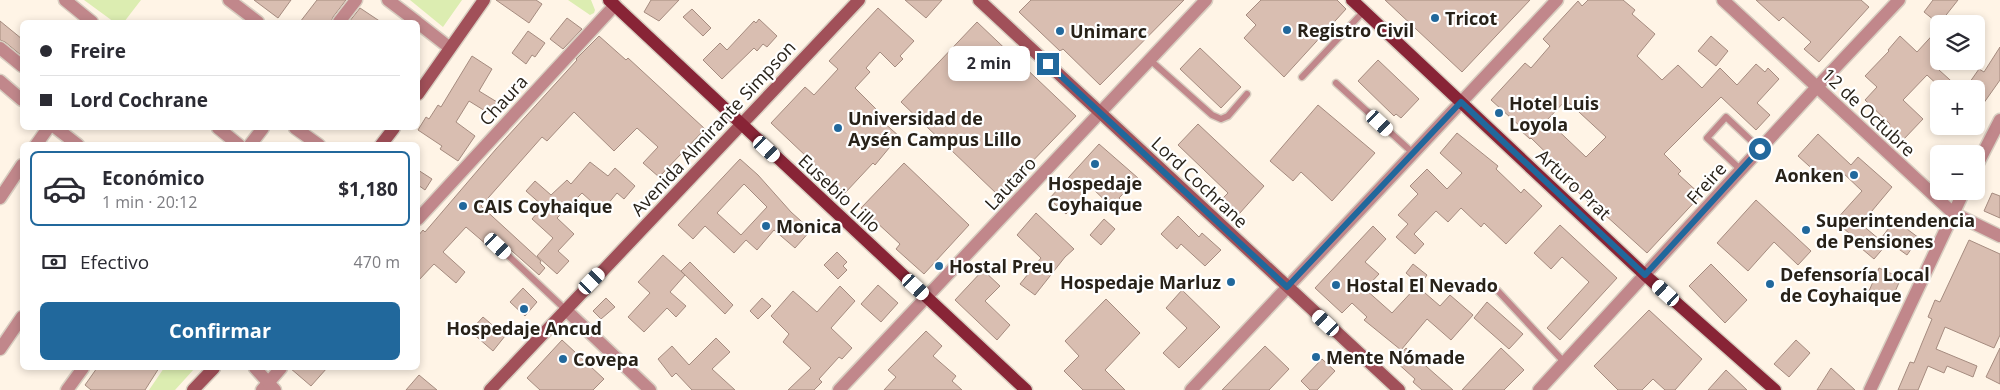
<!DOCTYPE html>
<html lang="es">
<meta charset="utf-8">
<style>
:root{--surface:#fff;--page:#f7f7f7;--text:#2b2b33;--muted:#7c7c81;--line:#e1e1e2;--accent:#21689c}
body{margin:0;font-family:"Open Sans",sans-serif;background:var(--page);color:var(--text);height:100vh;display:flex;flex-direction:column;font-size:19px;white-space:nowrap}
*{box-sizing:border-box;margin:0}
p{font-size:16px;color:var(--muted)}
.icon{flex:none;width:28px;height:28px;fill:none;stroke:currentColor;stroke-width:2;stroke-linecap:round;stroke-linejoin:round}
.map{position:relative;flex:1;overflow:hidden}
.panel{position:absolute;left:20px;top:142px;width:400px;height:228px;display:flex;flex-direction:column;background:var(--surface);border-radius:8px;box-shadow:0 2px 8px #0003}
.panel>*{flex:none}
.hud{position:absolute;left:20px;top:20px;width:400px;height:110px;border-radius:8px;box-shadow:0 2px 8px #0003;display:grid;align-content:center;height:110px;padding:0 20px;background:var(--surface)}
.tools{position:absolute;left:1930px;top:15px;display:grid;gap:10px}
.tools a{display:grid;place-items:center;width:55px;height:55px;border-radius:8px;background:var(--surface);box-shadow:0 2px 8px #0003;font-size:25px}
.end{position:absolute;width:22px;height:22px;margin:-11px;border:6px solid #21689c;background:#fff;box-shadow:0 0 0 2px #fff}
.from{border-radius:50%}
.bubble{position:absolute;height:35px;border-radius:8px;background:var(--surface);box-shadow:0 2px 8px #0003;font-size:16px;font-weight:700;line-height:35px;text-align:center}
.car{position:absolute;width:15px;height:30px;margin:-15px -8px;border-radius:6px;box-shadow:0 0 4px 1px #0007;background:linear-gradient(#fff 24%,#345 0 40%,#fff 0 76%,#345 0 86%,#fff 0)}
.hud b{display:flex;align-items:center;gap:18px;height:48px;font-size:19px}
.hud b+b{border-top:1px solid var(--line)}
.hud i{width:12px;height:12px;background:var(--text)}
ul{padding:9px 0 0;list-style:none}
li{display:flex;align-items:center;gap:15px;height:75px;margin:0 10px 8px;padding:0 10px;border:2px solid transparent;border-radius:8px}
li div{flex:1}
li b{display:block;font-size:19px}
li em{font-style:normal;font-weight:700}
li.selected{border-color:var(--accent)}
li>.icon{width:45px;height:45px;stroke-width:1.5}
.pay{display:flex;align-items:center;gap:12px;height:55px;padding:0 20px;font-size:19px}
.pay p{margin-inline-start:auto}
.cta{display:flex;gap:10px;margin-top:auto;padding:10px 20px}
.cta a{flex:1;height:58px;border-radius:8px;background:var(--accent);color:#fff;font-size:20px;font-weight:700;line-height:58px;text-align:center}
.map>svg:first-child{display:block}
</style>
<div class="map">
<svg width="2000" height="390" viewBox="0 0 2000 390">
<rect width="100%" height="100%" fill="#fff4e6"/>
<path fill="#dcedb1" d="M84 0H141L124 22H114Z
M410 0H462L443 27Z
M568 0H591L595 10 594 13 590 15Z
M164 368H195L175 390H149Z"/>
<path fill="#d9beb1" stroke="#a58b7f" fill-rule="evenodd" d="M254 0H291L278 18Z
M317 0H346L333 17 331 22H300Z
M496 0H536L542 4 529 23Z
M651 0H679L659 21 644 12Z
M905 0H942L926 18Z
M1031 0H1184L1100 85 1063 49 1060 51 1019 12Z
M1261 0H1337L1346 9 1284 77 1244 38 1256 25 1246 15Z
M1385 0H1530L1462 72Z
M1588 0H1623L1635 10 1632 14 1655 34 1637 56 1662 80 1678 65 1702 88 1720 68 1737 85 1756 64 1765 72 1768 68 1779 79 1757 103 1770 115 1756 130 1721 97 1664 154 1681 171 1678 174 1701 195 1647 253 1604 214 1602 216 1565 179 1569 175 1531 138 1530 139 1519 129 1521 127 1491 100 1525 63 1531 68 1550 46 1543 39 1578 1 1582 6ZM1566 100 1606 137 1586 157 1547 120Z
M1756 0H1861L1869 7 1819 62 1804 49 1811 42 1783 17 1779 21Z
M1933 0H1958L1939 24 1924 12Z
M360 8 381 22H349Z
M878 8 914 41 900 56 903 59 895 67 880 52 866 68 870 72 855 88 878 111 875 115 899 136 875 165 873 163 845 193 771 123 805 87 814 95 838 69 829 61Z
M692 9 711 28 703 36 683 17Z
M567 18 582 29 563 49 550 39Z
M759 19 777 36 767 47 763 44 757 51 754 48 722 79 703 60 720 43 727 50 754 21 756 23Z
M0 21 22 39V56L5 42 0 40Z
M977 22 1076 116 999 196 901 102Z
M1939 28V61L1945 63 1939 70 1960 89H1942L1927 75 1903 100 1923 119 1903 140 1889 126 1890 124 1865 100 1877 87 1865 76 1889 51 1888 50 1900 36 1917 52Z
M528 31 545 43 535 57 532 55 526 64 512 53Z
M599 36 626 60 628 58 705 129 659 177 643 163 658 147 637 128 614 151 574 112 547 141 542 137 481 206 541 261 540 263 545 268 539 275 495 236 487 245 466 227 443 252 465 272 456 283 434 264 418 281V236L423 230 425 232 496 149 577 60 576 59Z
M1711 36 1728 51 1716 66 1698 51Z
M2000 47V80L1976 114V89H1965L1979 69 1984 72Z
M1200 48 1241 87 1221 108 1180 69Z
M472 56 492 69 479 91 497 102 490 114 469 101 456 122 475 136 458 161 440 149 442 146 418 130 426 117 429 119 438 105 441 107Z
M1378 60 1419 99 1401 118 1396 114 1394 116 1358 81Z
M1318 105 1375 153 1332 201 1301 172 1293 181 1270 161Z
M1198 124 1264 186 1239 214 1222 199 1228 193 1178 145Z
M1457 133 1498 166 1496 169 1521 193 1524 189 1542 206 1506 244 1484 223 1481 227 1461 208 1448 222 1436 211 1414 234 1424 244 1415 254 1396 237 1408 224 1398 215 1418 194 1410 186 1427 169 1447 189 1462 173 1440 153Z
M1818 134 1851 165 1858 157 1892 187 1861 224 1886 245 1874 259 1855 243 1857 240 1835 221 1862 191 1841 171 1829 184 1798 156Z
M1099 144 1138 178 1119 198 1121 200 1114 209 1091 187 1066 214 1049 199Z
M740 159 758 175 791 212 811 230 795 248 774 230 757 250 746 240 734 253 705 226 693 239 678 225ZM744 184 767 207 741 235 717 213Z
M590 162 608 176 615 168 635 186 624 199 617 193 602 211 582 193 557 218 574 234 558 251 569 261 557 274 537 256 553 238 532 219 543 206 526 191 535 181 551 195 567 180 571 184Z
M904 163 969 225 924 274 896 249 900 244 861 208Z
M418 170 432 179 425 190 418 185Z
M1992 193 2000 196V218L1984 211Z
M1756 200 1811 251 1798 265 1774 242 1748 271 1717 243Z
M1036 213 1074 249 1065 257 1035 295 1020 284 1041 258 1017 235Z
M1178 216 1199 237 1202 233 1221 250 1205 266 1181 244 1177 249 1161 234Z
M1104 219 1115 229 1101 245 1090 235Z
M1895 220 1919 238 1907 255 1882 237Z
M1560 225 1617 278 1560 340 1547 328 1589 282 1562 257 1551 269 1534 253Z
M1373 226 1386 239 1365 262 1379 274 1365 289 1392 313 1417 286 1440 306 1450 295 1473 315 1451 340 1427 319 1401 350 1364 320 1367 317 1352 303 1342 313 1315 288Z
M1969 240 2000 254V335L1994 348 1945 327 1936 349 1977 366 1973 377 1947 366 1944 373 1928 366 1918 390H1898L1910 362 1914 363 1922 343 1932 319 1928 317 1935 300 1940 302Z
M837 252 847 262 843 266 847 270 838 279 824 265Z
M663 255 685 275 670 292 686 306 676 317 667 308 644 332 628 317 650 293 638 282Z
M690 262 733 305 725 314 681 271Z
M1413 264 1427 275 1420 285 1406 273Z
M1711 264 1747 300 1725 323 1689 286Z
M1879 268 1901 278 1891 301 1869 291Z
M983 270 1000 286 985 301 1010 325 997 340 955 300Z
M878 285 898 303 881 322 861 304Z
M840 286 855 301 831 328 852 348 842 359 839 357 819 379 822 382 814 390H788L811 368 783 342 789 334 771 316 793 291 817 312Z
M523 288 537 302 525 316 510 302Z
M1182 290 1220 327 1179 368 1163 353 1187 328 1166 308Z
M606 298 615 307 601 319 593 311Z
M762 298 771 306 758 319 750 311Z
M1106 299 1140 333 1105 370 1125 390H1083L1064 371 1079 356 1065 341Z
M1487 302 1523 334 1509 349 1474 318Z
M1649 310 1702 359 1675 390H1665L1653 379 1642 390H1618L1594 366Z
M483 317 505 336 493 351 470 331Z
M926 331 942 346 933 356 956 376 952 381 962 390H884L896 377 888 370Z
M716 338 730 352 712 369 735 390H692L676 373 672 377 658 359 672 346 689 365Z
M562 340 604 379 593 390H540L527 378Z
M1796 340 1810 353 1789 377 1774 364Z
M1265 346 1289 369 1269 390H1222Z
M1406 348 1418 359 1453 390H1422L1413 382 1415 379 1395 361Z
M1501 348 1524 370 1504 390H1462Z
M2000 348V384L1986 377Z
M1322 359 1335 371 1317 390H1310L1301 381Z
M97 368H159L145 390H91L85 385Z
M290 368H327L311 386Z
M1831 368 1855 390H1817Z
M1726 370 1747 390H1708Z
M419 375 437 390H406Z"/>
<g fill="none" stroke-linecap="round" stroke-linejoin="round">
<defs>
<path id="service" d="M1150 60 1212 115 1221 119 1228 116 1247 94
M1302 77 1364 11
M1336 83 1413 153
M1741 170 1707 138 1726 117 1760 149
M498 246 566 310
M1497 290 1565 363"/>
<path id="minor" d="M65 0 92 22
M229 0 258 22
M388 0 417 22
M1723 0 1953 213 2000 236
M339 22 356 0
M418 23 450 48
M0 48 22 66
M0 81 22 100
M56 128 78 145
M218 128 239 145
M295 128 319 145
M36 145 48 128
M250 145 263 128
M0 198 22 165
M418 219 615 5
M0 349 22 317
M67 390 83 368
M262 390 281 368
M839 390 1206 0
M1539 390 1816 88 1899 0"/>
<path id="tertiary" d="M1976 167 2000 120
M566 310 650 390
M255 368 275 390
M1191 390 1557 0
M1870 390 1964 191"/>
<path id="secondary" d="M979 0 1399 390
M418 94 484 0
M381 145 394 128
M193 390 214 368
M490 390 859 0"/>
<path id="primary" d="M609 0 1026 390
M1352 0 1645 275 1775 390"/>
</defs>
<use href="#service" stroke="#d8cec1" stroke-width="9"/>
<use href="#minor" stroke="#d8cec1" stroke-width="15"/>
<use href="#tertiary" stroke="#d8cec1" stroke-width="15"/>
<use href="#secondary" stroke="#d8cec1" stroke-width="15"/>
<use href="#primary" stroke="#d8cec1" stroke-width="15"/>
<use href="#service" stroke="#c1878b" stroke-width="6"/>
<use href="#minor" stroke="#c1878b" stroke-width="12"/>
<use href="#tertiary" stroke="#c1878b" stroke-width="12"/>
<use href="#secondary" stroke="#a15059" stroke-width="12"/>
<use href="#primary" stroke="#882436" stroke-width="12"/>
</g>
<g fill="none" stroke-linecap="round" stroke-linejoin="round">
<path stroke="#21689c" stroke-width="6" d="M1048 64 1287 287 1461 102 1645 275 1760 149"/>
</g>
<g fill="#21689c" stroke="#fff" stroke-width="2">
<circle cx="1435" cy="18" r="5"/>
<circle cx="1287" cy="30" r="5"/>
<circle cx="1060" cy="31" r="5"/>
<circle cx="1499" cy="113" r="5"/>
<circle cx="838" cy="128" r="5"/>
<circle cx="1095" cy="164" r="5"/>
<circle cx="1854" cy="175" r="5"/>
<circle cx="463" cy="206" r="5"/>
<circle cx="766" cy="226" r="5"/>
<circle cx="1806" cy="230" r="5"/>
<circle cx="939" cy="266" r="5"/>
<circle cx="1231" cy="282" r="5"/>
<circle cx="1770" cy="284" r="5"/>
<circle cx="1336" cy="285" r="5"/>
<circle cx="524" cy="309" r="5"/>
<circle cx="1316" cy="357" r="5"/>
<circle cx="563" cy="359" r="5"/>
</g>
<g text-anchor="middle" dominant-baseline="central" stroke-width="4.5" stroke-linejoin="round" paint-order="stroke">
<g font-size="18" font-weight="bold" fill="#282219" stroke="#fff" text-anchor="start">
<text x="1445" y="18">Tricot</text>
<text x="1297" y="30">Registro Civil</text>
<text x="1070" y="31">Unimarc</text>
<text x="1509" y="103">Hotel Luis<tspan x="1509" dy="21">Loyola</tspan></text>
<text x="848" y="118">Universidad de<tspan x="848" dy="21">Aysén Campus Lillo</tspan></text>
<text x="1844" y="175" text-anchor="end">Aonken</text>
<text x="1095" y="183" text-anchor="middle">Hospedaje<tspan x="1095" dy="21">Coyhaique</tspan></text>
<text x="473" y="206">CAIS Coyhaique</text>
<text x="1816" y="220">Superintendencia<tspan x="1816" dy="21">de Pensiones</tspan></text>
<text x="776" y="226">Monica</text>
<text x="949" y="266">Hostal Preu</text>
<text x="1780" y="274">Defensoría Local<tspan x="1780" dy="21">de Coyhaique</tspan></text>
<text x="1221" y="282" text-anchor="end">Hospedaje Marluz</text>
<text x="1346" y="285">Hostal El Nevado</text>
<text x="524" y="328" text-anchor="middle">Hospedaje Ancud</text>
<text x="1326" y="357">Mente Nómade</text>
<text x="573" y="359">Covepa</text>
</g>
<g font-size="18" fill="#282219" stroke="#fff">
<text transform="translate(503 100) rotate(-47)">Chaura</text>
<text transform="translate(1869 112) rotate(43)">12 de Octubre</text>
<text transform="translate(713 128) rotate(-47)">Avenida Almirante Simpson</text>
<text transform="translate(1200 182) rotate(43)">Lord Cochrane</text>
<text transform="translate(1010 183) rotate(-47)">Lautaro</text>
<text transform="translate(1706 183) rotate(-48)">Freire</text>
<text transform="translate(1574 184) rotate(43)">Arturo Prat</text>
<text transform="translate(840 193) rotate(43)">Eusebio Lillo</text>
</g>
</g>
</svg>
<div class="tools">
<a><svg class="icon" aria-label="layers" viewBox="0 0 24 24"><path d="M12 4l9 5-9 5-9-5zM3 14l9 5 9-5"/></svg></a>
<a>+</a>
<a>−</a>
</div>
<i class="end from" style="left:1760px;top:149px"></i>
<i class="end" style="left:1048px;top:64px"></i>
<div class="bubble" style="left:948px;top:46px;width:82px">2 min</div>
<i class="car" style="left:1380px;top:123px;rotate:133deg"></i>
<i class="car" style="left:767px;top:149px;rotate:133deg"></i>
<i class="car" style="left:498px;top:246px;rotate:133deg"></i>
<i class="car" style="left:592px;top:281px;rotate:44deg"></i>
<i class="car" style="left:916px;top:287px;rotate:133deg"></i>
<i class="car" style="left:1666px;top:293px;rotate:312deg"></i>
<i class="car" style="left:1326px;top:323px;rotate:313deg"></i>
<div class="hud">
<b><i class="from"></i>Freire</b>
<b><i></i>Lord Cochrane</b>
</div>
<section class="panel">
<ul>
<li class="selected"><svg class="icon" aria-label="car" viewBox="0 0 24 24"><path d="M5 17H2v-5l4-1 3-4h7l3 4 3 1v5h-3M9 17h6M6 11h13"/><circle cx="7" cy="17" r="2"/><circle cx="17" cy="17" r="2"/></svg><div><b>Económico</b><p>1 min · 20:12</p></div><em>$1,180</em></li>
</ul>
<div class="pay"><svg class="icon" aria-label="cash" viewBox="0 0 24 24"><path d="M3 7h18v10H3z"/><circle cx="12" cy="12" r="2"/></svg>Efectivo<p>470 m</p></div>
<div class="cta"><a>Confirmar</a></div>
</section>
</div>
